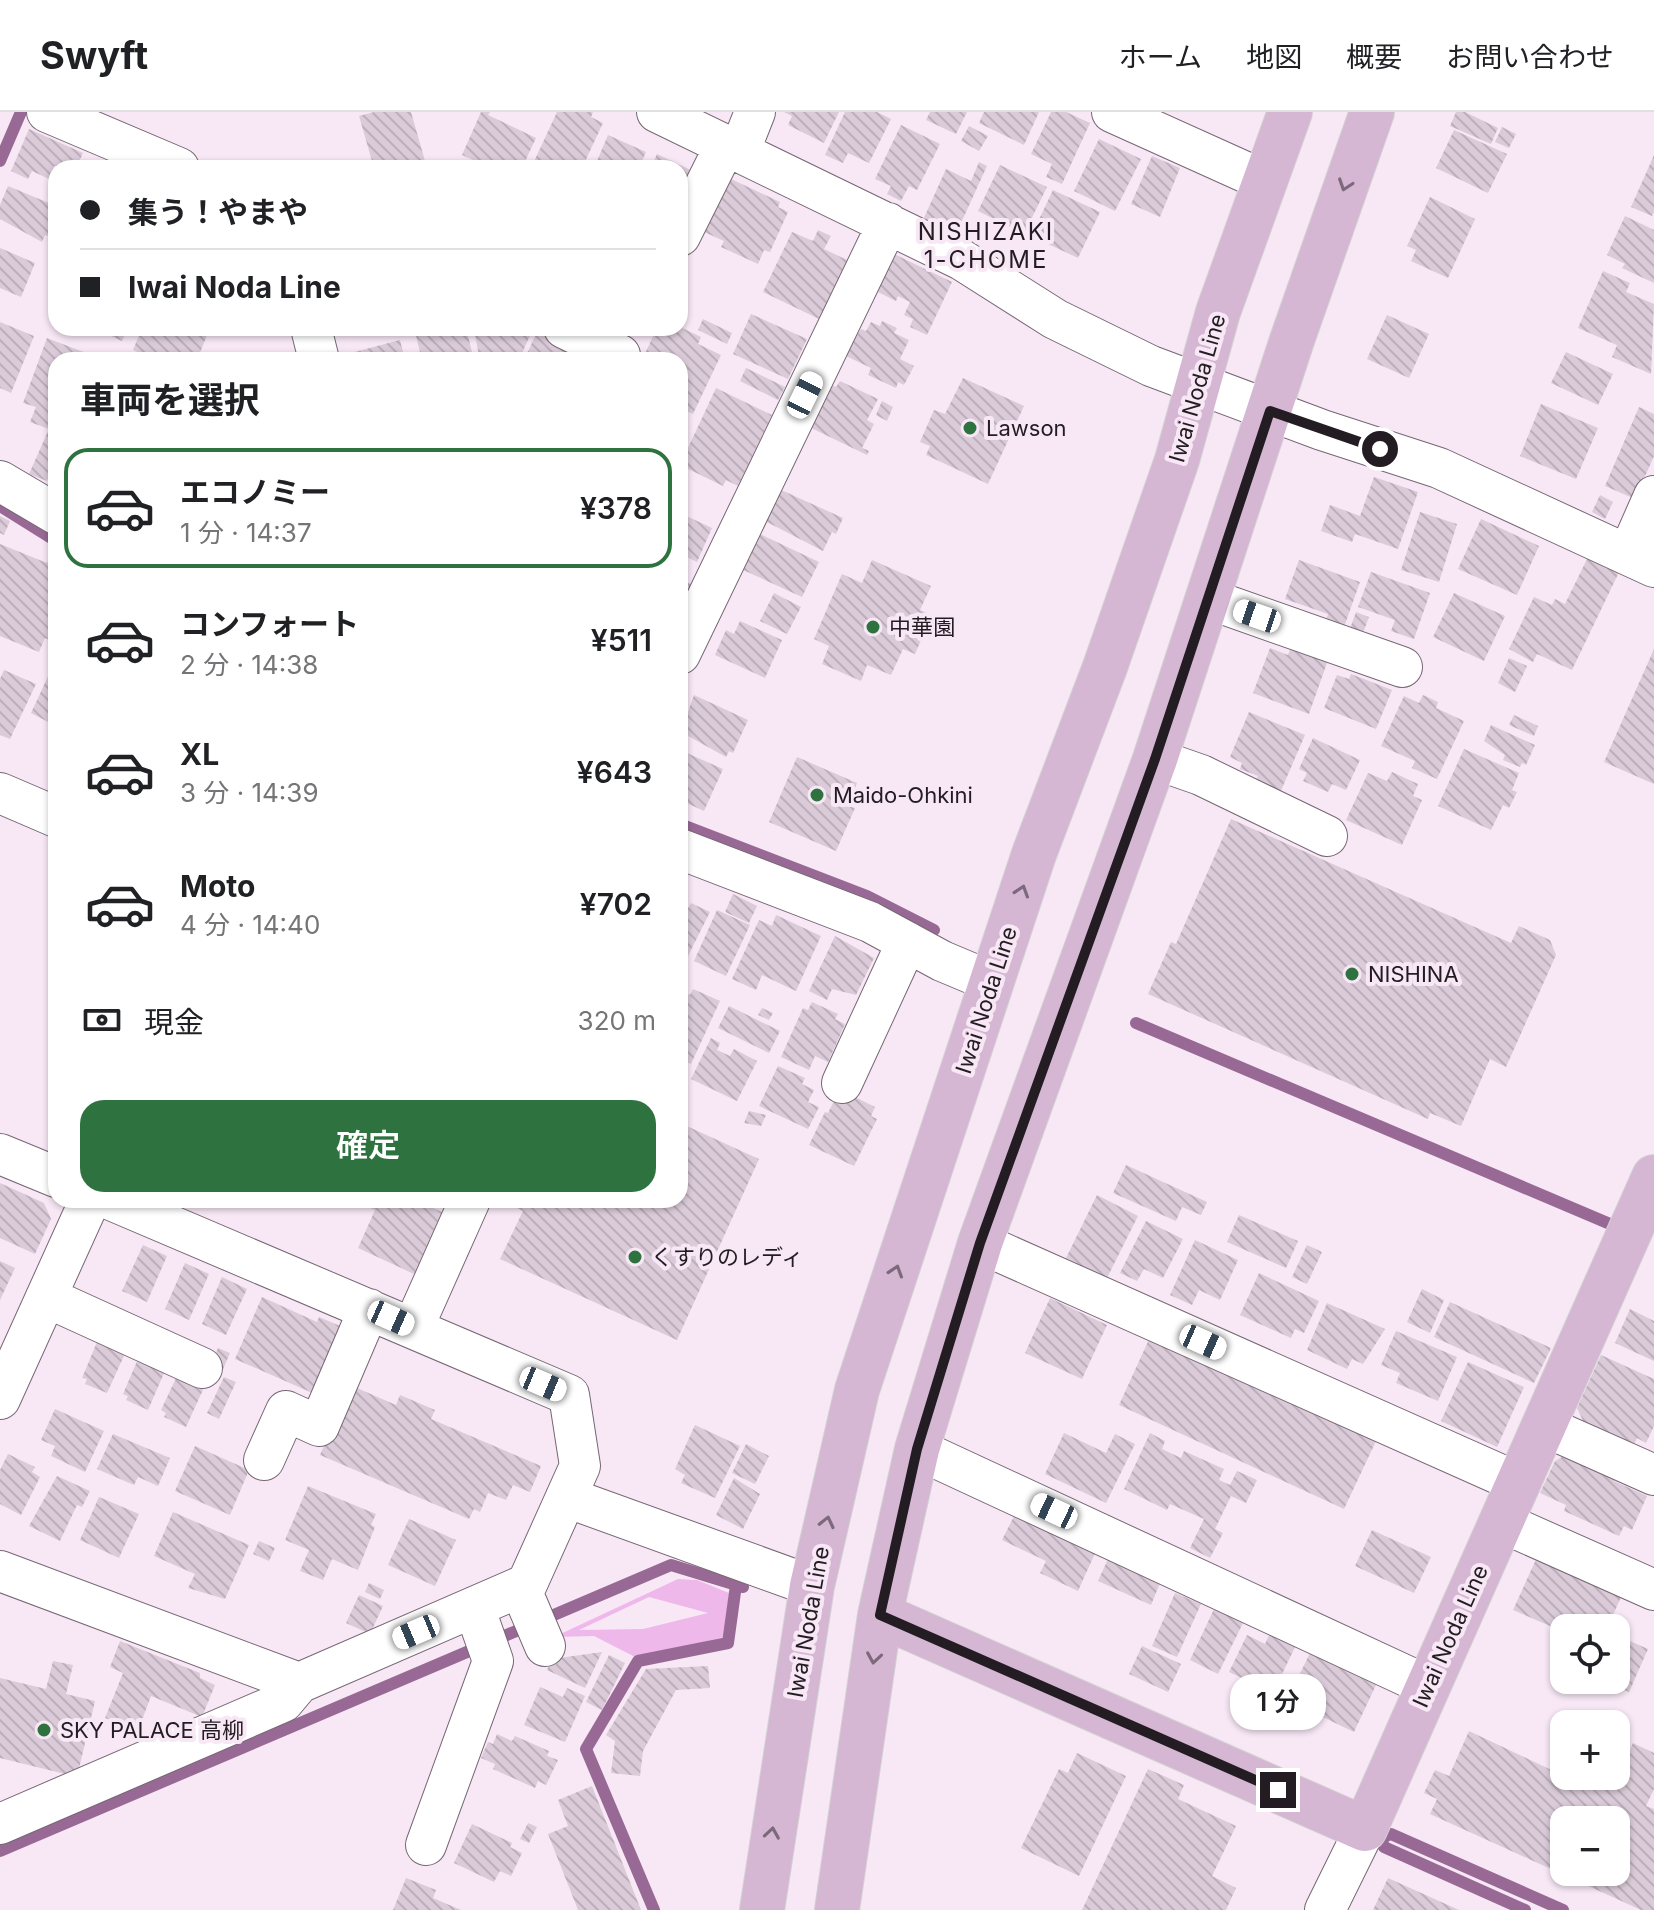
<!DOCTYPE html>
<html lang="ja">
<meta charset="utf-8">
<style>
:root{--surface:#fff;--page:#f6f6f6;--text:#202124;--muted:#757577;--line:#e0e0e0;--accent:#2e733f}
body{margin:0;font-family:Inter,"Noto Sans JP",sans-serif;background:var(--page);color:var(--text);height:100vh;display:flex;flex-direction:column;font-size:30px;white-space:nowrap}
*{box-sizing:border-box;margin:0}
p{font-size:26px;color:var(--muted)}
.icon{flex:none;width:44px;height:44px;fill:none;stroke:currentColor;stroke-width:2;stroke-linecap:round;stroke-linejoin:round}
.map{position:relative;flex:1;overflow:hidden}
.details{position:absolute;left:48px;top:240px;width:640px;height:856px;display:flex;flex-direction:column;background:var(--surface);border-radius:24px;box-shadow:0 2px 6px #0004}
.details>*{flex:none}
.banner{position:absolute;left:48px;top:48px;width:640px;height:176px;border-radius:24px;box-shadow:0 2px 6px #0004;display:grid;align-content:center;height:176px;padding:0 32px;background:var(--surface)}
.buttons{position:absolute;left:1550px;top:1502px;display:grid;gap:16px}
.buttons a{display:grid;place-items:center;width:80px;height:80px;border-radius:16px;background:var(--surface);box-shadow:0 2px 6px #0004;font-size:40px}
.end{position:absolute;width:36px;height:36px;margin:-18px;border:10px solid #231d23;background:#fff;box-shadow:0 0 0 4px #fff}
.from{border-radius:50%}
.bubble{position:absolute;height:56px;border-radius:24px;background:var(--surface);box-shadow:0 2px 6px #0004;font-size:26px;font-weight:600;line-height:56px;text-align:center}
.car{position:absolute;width:24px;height:48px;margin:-24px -12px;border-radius:10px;box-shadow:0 0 6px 2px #0007;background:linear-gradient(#fff 24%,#345 0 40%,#fff 0 76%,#345 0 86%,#fff 0)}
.banner b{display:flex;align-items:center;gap:28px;height:76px;font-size:30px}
.banner b+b{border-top:2px solid var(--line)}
.banner i{width:20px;height:20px;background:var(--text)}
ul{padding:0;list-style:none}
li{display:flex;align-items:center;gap:24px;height:120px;margin:0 16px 12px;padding:0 16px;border:4px solid transparent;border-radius:24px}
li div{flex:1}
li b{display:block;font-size:30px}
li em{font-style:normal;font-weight:600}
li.selected{border-color:var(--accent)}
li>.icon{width:72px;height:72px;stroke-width:1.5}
h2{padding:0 32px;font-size:36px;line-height:96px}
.pay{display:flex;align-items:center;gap:20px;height:88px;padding:0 32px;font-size:30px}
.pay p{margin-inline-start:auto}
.action{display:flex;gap:16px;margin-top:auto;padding:16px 32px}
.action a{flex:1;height:92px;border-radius:24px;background:var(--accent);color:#fff;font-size:32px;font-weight:600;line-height:92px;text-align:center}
header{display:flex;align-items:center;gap:48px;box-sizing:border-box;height:112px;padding:0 40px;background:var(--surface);border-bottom:2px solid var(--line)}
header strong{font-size:38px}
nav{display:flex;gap:44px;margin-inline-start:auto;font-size:28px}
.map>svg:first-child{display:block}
</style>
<header>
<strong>Swyft</strong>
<nav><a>ホーム</a><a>地図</a><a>概要</a><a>お問い合わせ</a></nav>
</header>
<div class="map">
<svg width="1654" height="1798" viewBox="0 0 1654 1798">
<defs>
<pattern id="building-back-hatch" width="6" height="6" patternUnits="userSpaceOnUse" patternTransform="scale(2)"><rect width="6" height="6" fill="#dbcbd9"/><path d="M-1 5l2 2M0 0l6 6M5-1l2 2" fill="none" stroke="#bcaeba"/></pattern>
</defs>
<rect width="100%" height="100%" fill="#f8e8f6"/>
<path fill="#efb8eb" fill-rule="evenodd" d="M678 1467 697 1468 729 1481 724 1525 637 1546 594 1524 554 1525ZM649 1485 708 1501 643 1517 579 1518Z"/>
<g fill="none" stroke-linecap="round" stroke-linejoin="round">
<path stroke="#986995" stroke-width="12" d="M0 49 21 0
M0 394 56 429
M680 712 867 784 934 818
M1136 911 1610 1112
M0 1739 671 1453 743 1475
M654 1798 586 1637 638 1549 728 1531 736 1473
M1525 1798 1384 1735 1381 1726 1391 1722 1563 1798"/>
</g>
<path fill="url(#building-back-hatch)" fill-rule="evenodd" d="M374 0H411L427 56H374L359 4Z
M481 0H490L488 3 536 26 522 56H490L462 43Z
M557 0H593L591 5 603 11 582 56H531Z
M784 0H839L824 31 788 13 792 4Z
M845 0H877L891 7 869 51 848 41 843 51 825 43Z
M930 0H967L956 22 926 8Z
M984 0H1039L1024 33 979 11Z
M1051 0H1066L1090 11 1062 72 1046 65 1052 52 1031 42Z
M1456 0H1465L1498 16 1491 32 1450 14Z
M901 13 940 32 917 78 909 74 901 89 887 82 891 74 875 67Z
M969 14 988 24 979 39 961 29Z
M1502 15 1516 22 1509 36 1495 30Z
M29 17 83 41 76 56 54 54 49 67 32 59 28 67 11 59Z
M1454 18 1507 42 1488 81 1436 56Z
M608 23 646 40 639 56H594Z
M1099 27 1141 47 1115 99 1074 79Z
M657 42 695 60 680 92V56H651Z
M1654 43V100L1652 104 1631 95Z
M1152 44 1180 56 1160 105 1131 92Z
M979 50 987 54 956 122 923 108 946 57 971 69Z
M1000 53 1047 75 1024 122 978 99Z
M729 66 780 90 778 95 788 100 770 140 764 138 758 152 721 135 724 129 704 120Z
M8 74 56 94 51 106 56 113 51 125 45 123 42 130 0 107V93Z
M1053 78 1100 100 1078 146 1031 124Z
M1430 85 1475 107 1448 166 1411 149 1416 138 1407 134Z
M1625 104 1654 118V171L1622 156 1625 152 1607 143Z
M818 118 831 124 824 137 847 148 819 207 763 180 792 120 813 129Z
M0 136 35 151 21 185 0 176Z
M894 142 952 170 927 223 910 215 913 207 904 203 910 190 898 184 896 189 876 179Z
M1603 159 1630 171 1626 180 1654 192 1651 262 1612 245 1617 233 1578 216Z
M751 202 807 227 788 267 733 242Z
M1387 203 1429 222 1409 266 1367 247Z
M703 207 732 221 727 232 698 218Z
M882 209 897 216 894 221 909 228 900 247 914 254 904 273 898 270 896 276 868 263 871 256 844 243 861 217 866 219 871 210 880 214Z
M0 210 34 224 11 281 0 276Z
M680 215 701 225 698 232 721 243 693 302 680 296V248H642L657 216Z
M93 216H128L122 229Z
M142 216H210L197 248H156L133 238Z
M414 216H466L474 248H422Z
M478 216H526L532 219 519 248H480L475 223Z
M537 220 592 245 590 248H524Z
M47 226 86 241 84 248H56V345L47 369 29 362 49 317 30 310 36 295 23 291Z
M400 228 405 248H349L347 242Z
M1566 240 1613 262 1598 293 1551 271Z
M746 256 785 275 778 288 740 269Z
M963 266 1024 294 988 372 926 343 930 334 920 330 934 298 945 302Z
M840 269 878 287 867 308 874 312 862 336 869 339 867 343 807 314 828 271 836 275Z
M716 276 772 303 738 374 726 368 723 374 680 353Z
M882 289 893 295 887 309 876 303Z
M1541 292 1598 316 1576 367 1520 344Z
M1639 295 1654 302V344L1635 387 1605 374Z
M1374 365 1418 380 1398 437 1355 422 1352 430 1321 419 1330 393 1360 404Z
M779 377 843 406 836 422 832 420 823 439 765 409Z
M1600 383 1613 390 1605 407 1592 400Z
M1420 400 1457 412 1439 470 1401 458Z
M680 401 712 416 697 450 680 442Z
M0 404 10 409 4 423 0 421Z
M1481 407 1539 434 1517 483 1458 457Z
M758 421 819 450 802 485 741 457Z
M0 432 47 451 50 445 56 448V531L45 526 39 540 0 524Z
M1590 441 1621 456 1572 558 1537 542 1533 550 1509 537 1534 485 1552 493 1555 487 1565 492Z
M872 448 931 474 920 498 932 503 915 542 903 537 891 563 867 553 861 569 822 552 829 534 814 527 842 462 862 471Z
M1299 448 1360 470 1343 518 1325 511 1328 502 1285 487Z
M1371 460 1430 481 1414 527 1391 519 1395 508 1358 495Z
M680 467 695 474 687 490 680 487Z
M774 481 801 495 787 522 760 509Z
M1454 481 1505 504 1484 549 1433 525Z
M1356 500 1369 505 1361 526 1348 522Z
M740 509 782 528 765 566 715 543 726 518 734 522Z
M1291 535 1328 548 1309 602 1253 581 1270 536 1288 543Z
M1654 537V672L1604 650Z
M1509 546 1527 554 1515 580 1498 571Z
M4 558 36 572 10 627 0 623V567Z
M51 558 56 560V614L31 601Z
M1351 562 1392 578 1376 617 1324 596 1337 563 1349 567Z
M694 583 748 608 733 641 729 639 726 645 681 620Z
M1423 583 1438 590 1436 596 1464 609 1437 667 1412 656 1415 649 1381 634 1404 584 1419 591Z
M1249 600 1305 623 1280 681 1255 670 1258 664 1240 657 1242 651 1230 645Z
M1514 603 1538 614 1534 624 1509 613Z
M1491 613 1535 633 1526 653 1522 651 1520 655 1503 648 1505 643 1484 629Z
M1313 626 1360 648 1346 678 1332 672 1328 680 1303 669 1307 661 1299 657Z
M1464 637 1519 661 1512 678 1517 680 1509 696 1503 693 1491 718 1438 694Z
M680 638 723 657 704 699 680 688Z
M797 645 857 671 848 694 855 696 836 739 769 710Z
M1392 660 1418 672 1413 684 1422 688 1402 733 1346 708 1368 661 1387 669Z
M1231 707 1511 831 1519 814 1550 828 1556 843 1506 955 1490 947 1461 1014 1430 1001 1428 1007 1148 882 1171 830 1176 832Z
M733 782 757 794 749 811 725 800Z
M691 791 710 800 684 852 680 850V797L686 800Z
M717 798 750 813 726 864 694 849Z
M776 803 821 824 796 879 762 863 756 878 732 867 759 808 772 814Z
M835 824 874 846 856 883 832 877 827 888 809 879Z
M693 877 720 889 691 952 680 947V878L690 883Z
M812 890 838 902 835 907 845 912 828 950 815 944 809 958 781 945 803 896 808 898Z
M729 894 780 919 769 941 718 916Z
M762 896 773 901 769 908 758 903Z
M711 926 720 931 717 938 730 944 734 937 757 949 737 989 691 967Z
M778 954 805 966 802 972 814 978 808 990 819 995 808 1017 759 994Z
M845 980 875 995 871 1004 877 1007 854 1054 809 1033 825 1000 828 1001 838 981Z
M749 999 766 1003 761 1014 744 1011Z
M680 1011 759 1047 677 1228 500 1147 523 1099 501 1088H680Z
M1126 1053 1207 1090 1201 1103 1182 1095 1176 1109 1113 1081Z
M0 1071 44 1091 51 1107 35 1142 0 1126Z
M1097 1083 1138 1104 1107 1166 1066 1146Z
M373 1088H415L442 1100 414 1162 358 1136 375 1098 370 1096Z
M1239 1103 1298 1129 1286 1156 1227 1130Z
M1146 1109 1183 1127 1163 1166 1144 1157 1137 1169 1120 1161Z
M1195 1128 1238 1148 1220 1188 1199 1178 1192 1193 1170 1183Z
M143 1133 167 1144 147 1190 122 1179Z
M1307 1133 1322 1140 1307 1172 1292 1165Z
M0 1149 15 1156 0 1188Z
M185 1151 209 1162 189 1208 165 1197Z
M1259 1161 1319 1189 1304 1221 1295 1217 1291 1226 1240 1203Z
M222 1165 247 1177 226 1223 202 1212Z
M1422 1177 1444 1188 1430 1221 1407 1210Z
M262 1185 317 1210 319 1205 347 1217 317 1283 235 1247Z
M1050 1186 1107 1213 1082 1267 1025 1241Z
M1450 1190 1551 1236 1534 1271 1434 1225Z
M1327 1191 1385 1217 1363 1252 1352 1247 1347 1257 1307 1238Z
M1630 1197 1654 1209V1249L1615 1231Z
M1396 1219 1457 1245 1438 1289 1396 1271 1400 1261 1381 1253Z
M1151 1223 1377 1327 1344 1397 1119 1293Z
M110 1228 128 1235 107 1281 85 1272 87 1267 82 1266 97 1230 107 1235Z
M218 1236 230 1241 218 1269 206 1263Z
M1601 1243 1654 1267V1314L1646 1331 1637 1326 1633 1335 1584 1311 1577 1296Z
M138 1247 168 1252 148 1298 126 1288 128 1284 123 1282Z
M1468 1250 1524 1275 1497 1335 1441 1309Z
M177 1264 207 1269 186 1315 164 1305 166 1301 161 1298Z
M224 1265 236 1270 219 1307 207 1301Z
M350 1273 396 1293 400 1283 435 1298 431 1307 541 1354 530 1380 513 1373 506 1388 488 1381 480 1400 474 1397 469 1407 320 1343Z
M55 1297 104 1319 85 1360 51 1344 55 1334 41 1328Z
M695 1313 740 1334 715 1386 681 1371 685 1363 675 1357Z
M1064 1321 1106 1341 1115 1322 1135 1332 1106 1391 1045 1362Z
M1150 1321 1165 1329 1162 1337 1181 1346 1184 1339 1224 1357 1219 1368 1230 1373 1237 1359 1257 1368 1246 1391 1231 1384 1215 1417 1223 1421 1210 1446 1190 1436 1204 1407 1170 1392 1167 1398 1124 1377Z
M113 1322 170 1346 158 1374 138 1365 134 1373 97 1357Z
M746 1332 769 1344 755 1372 732 1361Z
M195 1334 249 1358 230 1403 175 1379Z
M1569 1341 1617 1363 1614 1369 1647 1384 1632 1418 1624 1414 1619 1424 1564 1399 1566 1393 1540 1381 1555 1349Z
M8 1342 35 1355 32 1360 40 1365 21 1403 0 1392V1358Z
M57 1364 90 1379 82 1395 77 1393 60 1429 29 1414Z
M734 1366 760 1382 743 1417 716 1403Z
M308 1374 376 1402 371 1413 375 1415 358 1458 332 1447 323 1468 300 1459 309 1438 285 1428Z
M99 1385 139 1402 119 1446 80 1428Z
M173 1400 249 1433 225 1487 188 1476 195 1462 154 1444Z
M1015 1402 1096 1439 1078 1479 1040 1461 1046 1449 1002 1428Z
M409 1407 456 1428 435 1474 388 1453Z
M1372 1418 1431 1445 1414 1481 1355 1454Z
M259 1429 275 1436 269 1449 253 1442Z
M1538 1443 1623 1481 1607 1516H1564V1520L1513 1498Z
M1108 1447 1160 1471 1151 1493 1098 1469Z
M369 1471 384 1478 380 1487 365 1480Z
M1175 1481 1201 1492 1177 1545 1152 1534Z
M359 1483 383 1494 370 1522 346 1511Z
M1214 1497 1243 1511 1218 1562 1190 1548Z
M1270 1521 1296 1533 1273 1581 1229 1560 1247 1523 1265 1532Z
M1616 1523 1648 1537 1629 1580 1603 1568H1616Z
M120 1529 200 1561V1566L215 1573 202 1605 151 1584 138 1619 105 1606 123 1561 110 1555Z
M1142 1534 1181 1552 1168 1580 1129 1562Z
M602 1540 585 1576 547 1558 552 1547Z
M1310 1541 1376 1573 1354 1620 1287 1588Z
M609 1543 625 1551 602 1598 586 1590Z
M53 1549 73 1553 66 1582 95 1589 77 1665 0 1646V1566L46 1577Z
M708 1554 710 1576 676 1578 643 1639 640 1664 611 1661 615 1629 606 1623 646 1557Z
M540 1575 563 1585 567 1576 585 1584 565 1630 524 1613Z
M1469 1619 1564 1664 1576 1668 1584 1664 1612 1677 1633 1631 1654 1641V1677L1646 1694 1654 1697V1798H1641L1430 1702 1437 1687 1424 1681 1435 1658 1449 1664ZM1564 1708H1616V1760H1564Z
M497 1622 512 1629 515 1624 549 1639 547 1644 558 1648 546 1673 538 1669 535 1676 493 1657 495 1652 481 1646 488 1630 493 1632Z
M1077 1641 1126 1664 1079 1764 1021 1736 1059 1657 1068 1661Z
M1148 1657 1184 1673 1178 1687 1236 1714 1212 1764 1236 1776 1226 1798H1082Z
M592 1674 641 1798H578L548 1722 568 1714 558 1688Z
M528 1711 537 1715 529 1731 520 1727Z
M472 1712 512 1731 510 1735 522 1741 511 1764 500 1759 494 1770 454 1751Z
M406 1766 436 1778 433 1786 461 1798H393Z
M1388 1766 1459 1798H1373Z"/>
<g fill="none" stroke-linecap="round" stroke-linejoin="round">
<defs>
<path id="minor" d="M47 0 179 56
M657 0 962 148 1055 207 1151 254 1322 318 1439 356 1654 455
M1112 0 1265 69
M740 38 755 0
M680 124 726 32
M311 216 319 248
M564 216 620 243
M0 369 56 402
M1628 443 1654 384
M1209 487 1402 555
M680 542 888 111
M1155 647 1201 663 1327 724
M0 681 56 705
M680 737 870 810 942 849 992 870
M842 971 907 830
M0 1042 56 1065
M980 1131 1519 1371
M46 1185 202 1256
M413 1216 470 1088
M0 1287 90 1088
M1544 1314 1654 1363
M917 1337 1428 1574
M264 1348 286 1299 319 1314 369 1197
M566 1385 812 1474
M1501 1410 1654 1478
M0 1459 299 1571
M520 1475 545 1534
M0 1712 283 1590 299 1571 527 1472 580 1354 569 1283 111 1088
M426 1733 493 1549 474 1495
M1325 1798 1365 1717"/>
<path id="major" d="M880 1503 1365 1717 1654 1065
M762 1798 812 1474 857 1278 1034 742 1105 555 1177 348 1218 200 1290 0
M837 1798 880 1503 917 1337 980 1131 1155 647 1292 228 1372 0"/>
</defs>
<use href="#minor" stroke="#766774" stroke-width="42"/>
<use href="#major" stroke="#d3d2d3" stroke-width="46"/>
<use href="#minor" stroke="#fff" stroke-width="40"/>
<use href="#major" stroke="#d5b6d3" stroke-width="44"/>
</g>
<defs><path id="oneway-chevron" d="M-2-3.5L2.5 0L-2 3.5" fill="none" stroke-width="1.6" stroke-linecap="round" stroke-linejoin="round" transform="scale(2)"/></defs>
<g stroke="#7c6a7b">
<use href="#oneway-chevron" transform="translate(1345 73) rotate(109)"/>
<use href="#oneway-chevron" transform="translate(1022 779) rotate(-72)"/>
<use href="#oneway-chevron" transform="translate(896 1159) rotate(-72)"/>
<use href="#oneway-chevron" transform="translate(827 1410) rotate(-77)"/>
<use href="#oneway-chevron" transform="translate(874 1546) rotate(99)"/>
<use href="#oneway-chevron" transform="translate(772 1721) rotate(-81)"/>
</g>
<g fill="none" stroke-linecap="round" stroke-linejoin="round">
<path stroke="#231d23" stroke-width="10" d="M1278 1678 880 1503 917 1337 980 1131 1155 647 1270 299 1380 337"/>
</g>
<g fill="#2e733f" stroke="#f8e8f6" stroke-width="3">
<circle cx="970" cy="316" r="8"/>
<circle cx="873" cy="515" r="8"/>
<circle cx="817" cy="683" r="8"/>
<circle cx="1352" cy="862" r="8"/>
<circle cx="635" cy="1145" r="8"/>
<circle cx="44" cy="1618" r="8"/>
</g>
<g text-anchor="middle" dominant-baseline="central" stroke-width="8" stroke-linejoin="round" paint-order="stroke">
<g font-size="22" fill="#231d23" stroke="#f8e8f6">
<text transform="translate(1197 276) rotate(-74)">Iwai Noda Line</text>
<text transform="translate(986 888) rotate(-72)">Iwai Noda Line</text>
<text transform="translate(808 1510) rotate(-80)">Iwai Noda Line</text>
<text transform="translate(1450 1524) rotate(-66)">Iwai Noda Line</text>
</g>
<g font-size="22" fill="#231d23" stroke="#f8e8f6" text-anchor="start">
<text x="986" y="316">Lawson</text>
<text x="889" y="515">中華園</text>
<text x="833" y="683">Maido-Ohkini</text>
<text x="1368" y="862">NISHINA</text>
<text x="651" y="1145">くすりのレディ</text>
<text x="60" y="1618">SKY PALACE 高柳</text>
</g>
<g font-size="24" letter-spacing="2" fill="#231d23" stroke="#f8e8f6">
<text x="986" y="119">NISHIZAKI<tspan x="986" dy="28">1-CHOME</tspan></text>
</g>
</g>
</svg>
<div class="buttons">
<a><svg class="icon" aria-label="locate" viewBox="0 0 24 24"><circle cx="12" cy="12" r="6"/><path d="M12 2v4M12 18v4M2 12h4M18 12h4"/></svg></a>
<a>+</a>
<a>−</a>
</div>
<i class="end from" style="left:1380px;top:337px"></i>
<i class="end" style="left:1278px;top:1678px"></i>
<div class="bubble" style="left:1230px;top:1562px;width:96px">1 分</div>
<i class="car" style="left:805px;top:283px;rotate:26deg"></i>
<i class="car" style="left:1257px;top:504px;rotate:289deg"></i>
<i class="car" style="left:391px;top:1206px;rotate:114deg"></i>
<i class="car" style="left:1203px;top:1230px;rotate:114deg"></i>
<i class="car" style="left:543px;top:1272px;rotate:113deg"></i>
<i class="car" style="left:1054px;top:1399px;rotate:295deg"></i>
<i class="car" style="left:416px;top:1520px;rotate:247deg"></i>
<div class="banner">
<b><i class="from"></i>集う！やまや</b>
<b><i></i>Iwai Noda Line</b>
</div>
<section class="details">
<h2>車両を選択</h2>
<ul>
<li class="selected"><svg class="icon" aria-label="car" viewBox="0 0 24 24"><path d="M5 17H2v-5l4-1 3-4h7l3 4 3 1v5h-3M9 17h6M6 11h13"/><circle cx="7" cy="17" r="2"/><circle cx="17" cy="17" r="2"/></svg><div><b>エコノミー</b><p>1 分 · 14:37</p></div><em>¥378</em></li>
<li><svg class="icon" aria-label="car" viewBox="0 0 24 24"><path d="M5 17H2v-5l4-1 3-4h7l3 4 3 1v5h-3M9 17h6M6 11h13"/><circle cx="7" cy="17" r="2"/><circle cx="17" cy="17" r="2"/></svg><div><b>コンフォート</b><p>2 分 · 14:38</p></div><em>¥511</em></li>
<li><svg class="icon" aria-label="car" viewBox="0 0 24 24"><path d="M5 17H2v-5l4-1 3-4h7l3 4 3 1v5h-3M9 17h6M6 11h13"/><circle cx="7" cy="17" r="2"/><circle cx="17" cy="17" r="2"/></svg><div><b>XL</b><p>3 分 · 14:39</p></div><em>¥643</em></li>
<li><svg class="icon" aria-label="car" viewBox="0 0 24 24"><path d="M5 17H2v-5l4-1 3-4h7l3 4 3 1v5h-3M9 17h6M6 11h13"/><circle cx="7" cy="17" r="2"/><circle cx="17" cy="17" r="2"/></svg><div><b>Moto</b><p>4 分 · 14:40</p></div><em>¥702</em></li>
</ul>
<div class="pay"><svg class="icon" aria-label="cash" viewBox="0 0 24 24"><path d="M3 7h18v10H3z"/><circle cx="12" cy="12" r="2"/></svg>現金<p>320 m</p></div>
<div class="action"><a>確定</a></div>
</section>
</div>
